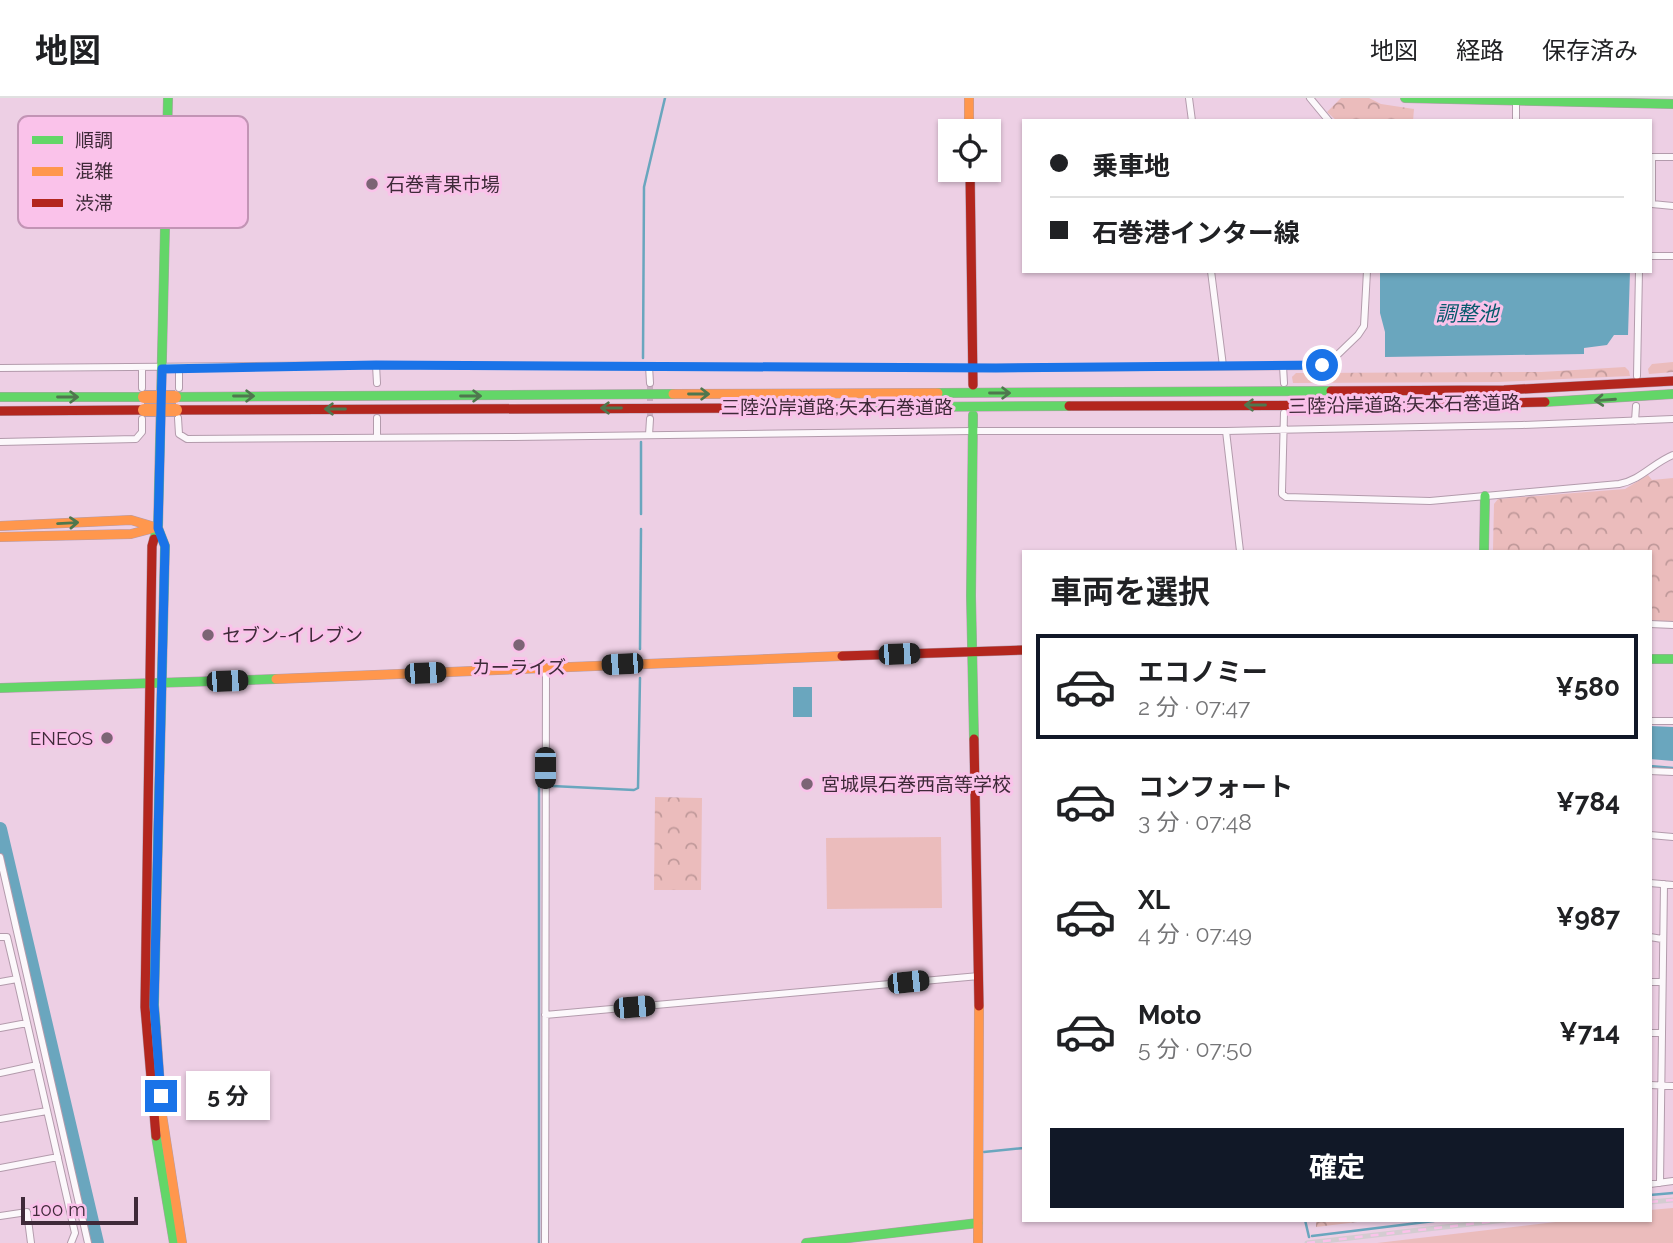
<!DOCTYPE html>
<html lang="ja">
<meta charset="utf-8">
<style>
:root{--surface:#fff;--page:#f2f2f2;--text:#202124;--muted:#757577;--line:#e0e0e0;--accent:#111827}
body{margin:0;font-family:Raleway,"Noto Sans JP",sans-serif;background:var(--page);color:var(--text);height:100vh;display:flex;flex-direction:column;font-size:26px;white-space:nowrap}
*{box-sizing:border-box;margin:0}
p{font-size:23px;color:var(--muted)}
.icon{flex:none;width:38px;height:38px;fill:none;stroke:currentColor;stroke-width:2;stroke-linecap:round;stroke-linejoin:round}
.map{position:relative;flex:1;overflow:hidden}
.drawer{position:absolute;left:1022px;top:452px;width:630px;height:672px;display:flex;flex-direction:column;background:var(--surface);border-radius:0px;box-shadow:0 2px 5px #0004}
.drawer>*{flex:none}
.hud{position:absolute;left:1022px;top:21px;width:630px;height:154px;border-radius:0px;box-shadow:0 2px 5px #0004;display:grid;align-content:center;height:154px;padding:0 28px;background:var(--surface)}
.fabs{position:absolute;left:938px;top:21px;display:grid;gap:14px}
.fabs a{display:grid;place-items:center;width:63px;height:63px;border-radius:0px;background:var(--surface);box-shadow:0 2px 5px #0004;font-size:35px}
.scale{position:absolute;left:21px;bottom:18px;width:117px;box-sizing:border-box;padding-left:7px;border:4px solid #3f2a39;border-top:0;font-size:19px;line-height:24px;white-space:nowrap;color:#3f2a39;-webkit-text-stroke:5px #fac2ea;paint-order:stroke}
.end{position:absolute;width:32px;height:32px;margin:-16px;border:9px solid #1a73e8;background:#fff;box-shadow:0 0 0 4px #fff}
.from{border-radius:50%}
.bubble{position:absolute;height:49px;border-radius:0px;background:var(--surface);box-shadow:0 2px 5px #0004;font-size:23px;font-weight:700;line-height:49px;text-align:center}
.car{position:absolute;width:21px;height:42px;margin:-21px -10px;border-radius:9px;box-shadow:0 0 5px 2px #0007;background:linear-gradient(#222 24%,#8ab4d8 0 40%,#222 0 76%,#8ab4d8 0 86%,#222 0)}
.hud b{display:flex;align-items:center;gap:24px;height:66px;font-size:26px}
.hud b+b{border-top:2px solid var(--line)}
.hud i{width:18px;height:18px;background:var(--text)}
ul{padding:0;list-style:none}
li{display:flex;align-items:center;gap:21px;height:105px;margin:0 14px 10px;padding:0 14px;border:4px solid transparent;border-radius:0px}
li div{flex:1}
li b{display:block;font-size:26px}
li em{font-style:normal;font-weight:700}
li.selected{border-color:var(--accent)}
li>.icon{width:63px;height:63px;stroke-width:1.5}
h2{padding:0 28px;font-size:32px;line-height:84px}
.button{display:flex;gap:14px;margin-top:auto;padding:14px 28px}
.button a{flex:1;height:80px;border-radius:0px;background:var(--accent);color:#fff;font-size:28px;font-weight:700;line-height:80px;text-align:center}
header{display:flex;align-items:center;gap:42px;box-sizing:border-box;height:98px;padding:0 35px;background:var(--surface);border-bottom:2px solid var(--line)}
header strong{font-size:33px}
nav{display:flex;gap:38px;margin-inline-start:auto;font-size:24px}
.map>svg:first-child{display:block}
</style>
<header>
<strong>地図</strong>
<nav><a>地図</a><a>経路</a><a>保存済み</a></nav>
</header>
<div class="map">
<svg width="1673" height="1145" viewBox="0 0 1673 1145">
<defs>
<pattern id="park-crowns" width="20" height="18" patternUnits="userSpaceOnUse" patternTransform="scale(1.75)"><rect width="20" height="18" fill="#ebbcbc"/><path d="M2 6a3 3 0 1 1 6 0M12 15a3 3 0 1 1 6 0" fill="none" stroke="#c0999a"/></pattern>
</defs>
<rect width="100%" height="100%" fill="#edcfe4"/>
<path fill="#ebbcbc" d="M941 739 942 810 827 811 826 740Z
M1673 1110V1145H1377L1572 1122H1650V1112Z"/>
<path fill="url(#park-crowns)" d="M1341 0H1369L1381 6 1414 11 1413 23H1337L1327 14Z
M1673 264V274L1649 276 1648 271 1652 266Z
M1625 269 1629 273 1630 278 1498 284 1293 285 1292 279 1296 275 1541 274Z
M1648 377 1652 382 1673 380V523H1650V453H1493L1494 406 1498 401 1625 391Z
M655 699 702 700 701 792H654Z
M1316 1122H1374L1316 1129Z"/>
<path fill="#6aa6be" d="M1380 173H1630L1628 237H1614L1607 247 1584 250V256L1385 259V234L1380 215Z
M793 589H812V619H793Z
M1650 628 1673 629V663L1650 661Z"/>
<g fill="none" stroke-linecap="round" stroke-linejoin="round">
<path stroke="#6aa6be" stroke-width="2.5" d="M643 260 644 89 665 0
M641 344V416
M640 551 641 431
M1650 668 1673 670
M539 687V1145
M552 688 634 692 638 690 640 580
M984 1054 1024 1050
M1650 1097 1673 1095
M1305 1122 1309 1139
M1312 1138 1434 1123"/>
<path stroke="#6aa6be" stroke-width="14" d="M0 731 97 1145"/>
<path stroke="#caaec2" stroke-width="6" stroke-dasharray="6 3" stroke-linecap="butt" d="M650 321V285"/>
<defs>
<path id="street" d="M1189 0 1192 23
M1310 0 1329 23
M1516 23V0
M1650 59H1673
M1652 59V106L1673 108
M1650 158H1673
M1211 173 1223 268
M376 267 377 285
M649 268 650 285
M1283 268 1284 285
M0 270 376 267 972 270 1315 268 1332 262 1358 237 1364 228 1367 173
M1637 278 1639 173
M142 290V270
M179 290V270
M1284 315 1282 393V396L1286 399 1430 403 1619 386C1641 382 1653 365 1673 357
M178 320 179 336 187 341 514 339 972 333H1226L1522 327 1673 321
M377 320V339
M1635 323 1636 308
M1226 333 1240 453
M649 337 650 321
M0 344 136 341 142 334V321
M1650 526 1673 527
M1650 623H1673
M1650 673 1673 674
M1650 737 1673 739
M0 759 88 1145
M1650 785 1673 787
M0 839H7L17 881 75 1135 71 1145
M1650 839 1662 841
M0 884 17 881
M1650 884H1662
M545 917 979 878
M0 930 27 925
M1650 935H1662
M0 975 37 967
M1650 987 1673 988
M0 1021 47 1013
M0 1070 58 1059
M1660 1085 1664 786
M1650 1086 1673 1083
M0 1118 27 1114 31 1145
M545 1145 546 569"/>
<path id="fast" d="M1405 0 1673 6
M938 295 1331 293
M0 299H144
M175 299 673 296
M1545 304 1673 296
M767 310 1069 308
M973 317 971 498 974 641
M154 441 158 430 168 0
M1484 453 1485 398
M1650 561H1673
M0 590 276 581
M156 931 154 907 165 448 158 430
M156 1038 174 1145
M806 1145 978 1125"/>
<path id="slow" d="M969 0V33
M673 296 938 295
M0 428 131 422 158 430
M0 439 131 436 154 430
M276 581 842 558
M156 931 162 1017 182 1145
M978 1145 979 908"/>
<path id="jam" d="M970 72 973 287
M1331 293 1504 292 1673 283
M1069 308 1436 307 1545 304
M176 312 767 310
M0 313 144 312
M154 441 152 448 145 909 156 1038
M842 558 1024 552
M974 641 979 908"/>
</defs>
<use href="#street" stroke="#b39bac" stroke-width="8"/>
<use href="#fast" stroke="#b39bac" stroke-width="10"/>
<use href="#slow" stroke="#b39bac" stroke-width="10"/>
<use href="#jam" stroke="#b39bac" stroke-width="10"/>
<use href="#street" stroke="#fcf8fb" stroke-width="6"/>
<use href="#fast" stroke="#63d668" stroke-width="9"/>
<use href="#slow" stroke="#ff974d" stroke-width="9"/>
<use href="#jam" stroke="#b3261e" stroke-width="9"/>
<defs>
<path id="rail" d="M1650 1104 1673 1102
M1307 1145 1505 1122"/>
</defs>
<use href="#rail" stroke="#d4ccd1" stroke-width="5"/>
<use href="#rail" stroke="#fac2ea" stroke-width="2.5" stroke-dasharray="8" stroke-linecap="butt"/>
<defs>
<path id="slow-bridge" d="M144 299H175
M144 312H176"/>
</defs>
<use href="#slow-bridge" stroke="#b39bac" stroke-width="14" stroke-linecap="butt"/>
<use href="#slow-bridge" stroke="#ff974d" stroke-width="12"/>
</g>
<defs><path id="oneway-shaft" d="M-6 0H5M1.5-3L5.5 0L1.5 3" fill="none" stroke-width="1.6" stroke-linecap="round" stroke-linejoin="round" transform="scale(1.75)"/></defs>
<g stroke="#4f774e">
<use href="#oneway-shaft" transform="translate(1000 295)"/>
<use href="#oneway-shaft" transform="translate(699 296)"/>
<use href="#oneway-shaft" transform="translate(244 298)"/>
<use href="#oneway-shaft" transform="translate(471 298)"/>
<use href="#oneway-shaft" transform="translate(68 299)"/>
<use href="#oneway-shaft" transform="translate(1605 302) rotate(176)"/>
<use href="#oneway-shaft" transform="translate(1255 307) rotate(180)"/>
<use href="#oneway-shaft" transform="translate(611 310) rotate(180)"/>
<use href="#oneway-shaft" transform="translate(335 311) rotate(180)"/>
<use href="#oneway-shaft" transform="translate(68 425) rotate(-3)"/>
</g>
<g fill="none" stroke-linecap="round" stroke-linejoin="round">
<path stroke="#1a73e8" stroke-width="9" d="M161 998 154 907 165 448 158 430 162 271 376 267 996 270 1322 267"/>
</g>
<g fill="#7c6475" stroke="#fac2ea" stroke-width="2.5">
<circle cx="372" cy="86" r="7"/>
<circle cx="208" cy="537" r="7"/>
<circle cx="519" cy="547" r="7"/>
<circle cx="107" cy="640" r="7"/>
<circle cx="807" cy="686" r="7"/>
</g>
<g text-anchor="middle" dominant-baseline="central" stroke-width="6" stroke-linejoin="round" paint-order="stroke">
<g font-size="19" fill="#3f2a39" stroke="#fac2ea" text-anchor="start">
<text x="386" y="86">石巻青果市場</text>
<text x="222" y="537">セブン-イレブン</text>
<text x="519" y="569" text-anchor="middle">カーライズ</text>
<text x="93" y="640" text-anchor="end">ENEOS</text>
<text x="821" y="686">宮城県石巻西高等学校</text>
</g>
<g font-size="19" fill="#3f2a39" stroke="#fac2ea">
<text transform="translate(1404 306) rotate(-1)">三陸沿岸道路;矢本石巻道路</text>
<text x="837" y="309">三陸沿岸道路;矢本石巻道路</text>
</g>
<g font-size="21" font-style="italic" fill="#075a6c" stroke="#fac2ea">
<text x="1467" y="215">調整池</text>
</g>
</g>
<rect x="18" y="18" width="230" height="112" rx="10" fill="#fac2ea" stroke="#c294b5" stroke-width="2"/>
<rect x="32" y="38" width="31" height="8" fill="#63d668"/>
<rect x="32" y="69" width="31" height="9" fill="#ff974d"/>
<rect x="32" y="101" width="31" height="8" fill="#b3261e"/>
<g font-size="19" fill="#3f2a39">
<text x="75" y="49">順調</text>
<text x="75" y="80">混雑</text>
<text x="75" y="112">渋滞</text>
</g>
</svg>
<div class="fabs">
<a><svg class="icon" aria-label="locate" viewBox="0 0 24 24"><circle cx="12" cy="12" r="6"/><path d="M12 2v4M12 18v4M2 12h4M18 12h4"/></svg></a>
</div>
<div class="scale">100 m</div>
<i class="end from" style="left:1322px;top:267px"></i>
<i class="end" style="left:161px;top:998px"></i>
<div class="bubble" style="left:186px;top:973px;width:84px">5 分</div>
<i class="car" style="left:899px;top:556px;rotate:88deg"></i>
<i class="car" style="left:622px;top:566px;rotate:267deg"></i>
<i class="car" style="left:425px;top:575px;rotate:88deg"></i>
<i class="car" style="left:227px;top:583px;rotate:88deg"></i>
<i class="car" style="left:545px;top:670px;rotate:180deg"></i>
<i class="car" style="left:908px;top:884px;rotate:84deg"></i>
<i class="car" style="left:634px;top:909px;rotate:85deg"></i>
<div class="hud">
<b><i class="from"></i>乗車地</b>
<b><i></i>石巻港インター線</b>
</div>
<section class="drawer">
<h2>車両を選択</h2>
<ul>
<li class="selected"><svg class="icon" aria-label="car" viewBox="0 0 24 24"><path d="M5 17H2v-5l4-1 3-4h7l3 4 3 1v5h-3M9 17h6M6 11h13"/><circle cx="7" cy="17" r="2"/><circle cx="17" cy="17" r="2"/></svg><div><b>エコノミー</b><p>2 分 · 07:47</p></div><em>¥580</em></li>
<li><svg class="icon" aria-label="car" viewBox="0 0 24 24"><path d="M5 17H2v-5l4-1 3-4h7l3 4 3 1v5h-3M9 17h6M6 11h13"/><circle cx="7" cy="17" r="2"/><circle cx="17" cy="17" r="2"/></svg><div><b>コンフォート</b><p>3 分 · 07:48</p></div><em>¥784</em></li>
<li><svg class="icon" aria-label="car" viewBox="0 0 24 24"><path d="M5 17H2v-5l4-1 3-4h7l3 4 3 1v5h-3M9 17h6M6 11h13"/><circle cx="7" cy="17" r="2"/><circle cx="17" cy="17" r="2"/></svg><div><b>XL</b><p>4 分 · 07:49</p></div><em>¥987</em></li>
<li><svg class="icon" aria-label="car" viewBox="0 0 24 24"><path d="M5 17H2v-5l4-1 3-4h7l3 4 3 1v5h-3M9 17h6M6 11h13"/><circle cx="7" cy="17" r="2"/><circle cx="17" cy="17" r="2"/></svg><div><b>Moto</b><p>5 分 · 07:50</p></div><em>¥714</em></li>
</ul>
<div class="button"><a>確定</a></div>
</section>
</div>
